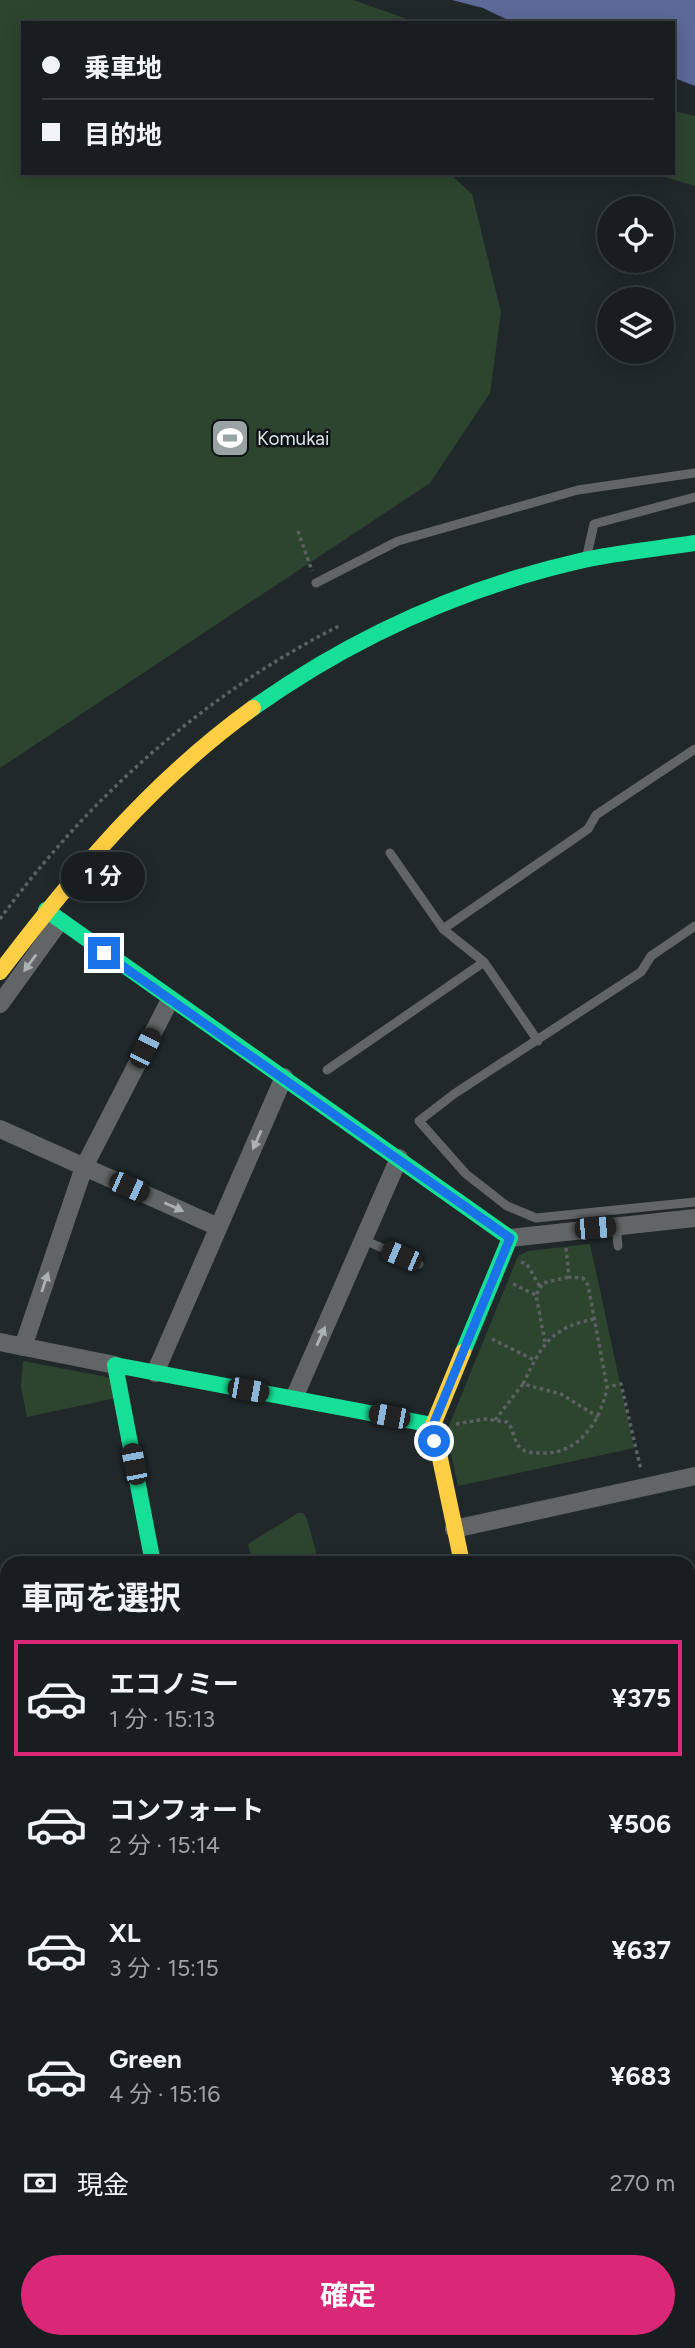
<!DOCTYPE html>
<html lang="ja">
<meta charset="utf-8">
<style>
:root{--surface:#181e20;--page:#212729;--text:#f1f3f6;--muted:#9fa2a5;--line:#363c3e;--accent:#db2777}
body{margin:0;font-family:Figtree,"Noto Sans JP",sans-serif;background:var(--page);color:var(--text);height:100vh;display:flex;flex-direction:column;font-size:26px;white-space:nowrap}
*{box-sizing:border-box;margin:0}
p{font-size:23px;color:var(--muted)}
.icon{flex:none;width:38px;height:38px;fill:none;stroke:currentColor;stroke-width:2;stroke-linecap:round;stroke-linejoin:round}
.map{position:relative;flex:1;overflow:hidden}
.panel{position:absolute;left:0px;top:1556px;width:696px;height:793px;display:flex;flex-direction:column;background:var(--surface);border-radius:21px 21px 0 0;box-shadow:0 4px 18px #0003,0 0 0 2px var(--line)}
.panel>*{flex:none}
.guide{position:absolute;left:21px;top:21px;width:654px;height:154px;border-radius:0px;box-shadow:0 4px 18px #0003,0 0 0 2px var(--line);display:grid;align-content:center;height:154px;padding:0 21px;background:var(--surface)}
.tools{position:absolute;left:597px;top:196px;display:grid;gap:14px}
.tools a{display:grid;place-items:center;width:77px;height:77px;border-radius:50%;background:var(--surface);box-shadow:0 4px 18px #0003,0 0 0 2px var(--line);font-size:35px}
.end{position:absolute;width:32px;height:32px;margin:-16px;border:9px solid #1a73e8;background:#fff;box-shadow:0 0 0 4px #fff}
.from{border-radius:50%}
.bubble{position:absolute;height:49px;border-radius:24px;background:var(--surface);box-shadow:0 4px 18px #0003,0 0 0 2px var(--line);font-size:23px;font-weight:700;line-height:49px;text-align:center}
.car{position:absolute;width:21px;height:42px;margin:-21px -10px;border-radius:9px;box-shadow:0 0 5px 2px #0007;background:linear-gradient(#222 24%,#8ab4d8 0 40%,#222 0 76%,#8ab4d8 0 86%,#222 0)}
.guide b{display:flex;align-items:center;gap:24px;height:66px;font-size:26px}
.guide b+b{border-top:2px solid var(--line)}
.guide i{width:18px;height:18px;background:var(--text)}
ul{padding:0;list-style:none}
li{display:flex;align-items:center;gap:21px;height:116px;margin:0 14px 10px;padding:0 7px;border:4px solid transparent;border-radius:0px}
li div{flex:1}
li b{display:block;font-size:26px}
li em{font-style:normal;font-weight:700}
li.active{border-color:var(--accent)}
li>.icon{width:63px;height:63px;stroke-width:1.5}
h2{padding:0 21px;font-size:32px;line-height:84px}
.pay{display:flex;align-items:center;gap:18px;height:77px;padding:0 21px;font-size:26px}
.pay p{margin-inline-start:auto}
.action{display:flex;gap:14px;margin-top:auto;padding:14px 21px}
.action a{flex:1;height:80px;border-radius:42px;background:var(--accent);color:#fff;font-size:28px;font-weight:700;line-height:80px;text-align:center}
.map>svg:first-child{display:block}
</style>
<div class="map">
<svg width="695" height="2348" viewBox="0 0 695 2348">
<rect width="100%" height="100%" fill="#20282a"/>
<path fill="#2d452f" d="M0 0H353L419 23H23V173H449L472 194 501 312 490 393 430 483 0 768Z
M674 111 695 116V186L652 173H674Z
M590 1244 634 1448 458 1486 447 1436 448 1428 518 1256 528 1251Z
M23 1361 112 1378 116 1398 27 1417 21 1387Z
M298 1513H303L307 1519 319 1563H253L248 1544Z"/>
<path fill="#5d6997" d="M452 0H695V86L674 78V23H514L483 8Z"/>
<g fill="none" stroke-linecap="round" stroke-linejoin="round">
<path stroke="#3c4446" stroke-width="28" stroke-dasharray="28 14" stroke-linecap="butt" d="M0 1990 7 2010"/>
<path stroke="#5c6161" stroke-width="3.5" stroke-dasharray="3.5 3.5" stroke-linecap="butt" d="M298 531 312 571
M0 919C88 798 206 693 339 626
M566 1248 569 1277 583 1278 588 1285 607 1387 621 1384 641 1470
M521 1262 527 1264 540 1287
M513 1284 536 1295
M492 1339 534 1360
M545 1342 536 1295 543 1283 569 1277
M523 1384C542 1345 550 1328 594 1319
M495 1420 523 1384 561 1394 598 1417
M456 1424 485 1419 507 1422C515 1430 513 1444 523 1450 529 1453 537 1453 544 1453 580 1454 602 1418 607 1387
M0 1999 7 2001
M0 2133 7 2151
M82 2342 84 2348"/>
<path stroke="#626565" stroke-width="9" d="M587 555 594 524 695 497
M316 583 398 541 578 490 695 473
M390 853 443 929 484 962 538 1041
M695 926 651 956 641 972 454 1094 419 1121 466 1174 507 1206 536 1218 695 1202
M443 929 588 829 596 815 695 749
M327 1070 484 962
M616 1226 618 1246
M364 1240 419 1264
M690 1584 695 1583
M690 2158 695 2157
M690 2214 695 2231
M690 2296 695 2292
M0 2306 7 2324
M14 2342 17 2348"/>
<path stroke="#626565" stroke-width="18" d="M0 1004 60 921
M0 1129 218 1227
M510 1238 695 1218
M0 1342 115 1365
M23 1347 84 1167 170 1000
M155 1373 284 1077
M294 1398 399 1158
M454 1529 695 1476
M134 2342 135 2348
M246 2342 249 2348
M362 2342 364 2348
M472 2342 474 2348
M582 2342 584 2348"/>
<path stroke="#16e098" stroke-width="16" d="M253 708C353 637 464 587 584 560 620 552 658 549 695 543
M46 910 510 1238 463 1352
M153 1563 115 1365 433 1425
M690 1743 695 1741
M0 1891 7 1889
M0 1925 7 1924
M690 2313 695 2328"/>
<path stroke="#ffcf43" stroke-width="16" d="M0 972C75 873 152 781 253 708
M462 1563 433 1425 463 1352
M690 1769 695 1767"/>
<path stroke="#f24e42" stroke-width="16" d="M117 2342 119 2348"/>
</g>
<defs><path id="oneway-solid" d="M-6-.8H1V-3.2L6.5 0L1 3.2V.8H-6Z" transform="scale(1.75)"/></defs>
<g fill="#abb2b2">
<use href="#oneway-solid" transform="translate(30 963) rotate(126)"/>
<use href="#oneway-solid" transform="translate(257 1140) rotate(114)"/>
<use href="#oneway-solid" transform="translate(174 1207) rotate(24)"/>
<use href="#oneway-solid" transform="translate(45 1282) rotate(-71)"/>
<use href="#oneway-solid" transform="translate(321 1336) rotate(-66)"/>
</g>
<g fill="none" stroke-linecap="round" stroke-linejoin="round">
<path stroke="#1a73e8" stroke-width="9" d="M104 953 510 1238 433 1425 434 1441"/>
</g>
<defs>
<symbol id="stadium-square" viewBox="-11 -11 22 22"><rect x="-9" y="-9" width="18" height="18" rx="4" fill="#9aa3a4" stroke="#0c1314"/><path d="M0-5a6.5 5 0 1 0 0 10a6.5 5 0 1 0 0-10ZM-3.5-1.8h7v3.6h-7Z" fill="#fff"/></symbol>
</defs>
<g fill-rule="evenodd">
<use href="#stadium-square" x="208" y="416" width="44" height="44"/>
</g>
<g text-anchor="middle" dominant-baseline="central" stroke-width="5" stroke-linejoin="round" paint-order="stroke">
<g font-size="19" fill="#dbe5e6" stroke="#0c1314" text-anchor="start">
<text x="257" y="438">Komukai</text>
</g>
</g>
</svg>
<div class="tools">
<a><svg class="icon" aria-label="locate" viewBox="0 0 24 24"><circle cx="12" cy="12" r="6"/><path d="M12 2v4M12 18v4M2 12h4M18 12h4"/></svg></a>
<a><svg class="icon" aria-label="layers" viewBox="0 0 24 24"><path d="M12 4l9 5-9 5-9-5zM3 14l9 5 9-5"/></svg></a>
</div>
<i class="end from" style="left:434px;top:1441px"></i>
<i class="end" style="left:104px;top:953px"></i>
<div class="bubble" style="left:61px;top:852px;width:84px">1 分</div>
<i class="car" style="left:145px;top:1048px;rotate:27deg"></i>
<i class="car" style="left:129px;top:1187px;rotate:114deg"></i>
<i class="car" style="left:595px;top:1228px;rotate:85deg"></i>
<i class="car" style="left:401px;top:1256px;rotate:293deg"></i>
<i class="car" style="left:248px;top:1390px;rotate:100deg"></i>
<i class="car" style="left:389px;top:1416px;rotate:281deg"></i>
<i class="car" style="left:134px;top:1464px;rotate:349deg"></i>
<div class="guide">
<b><i class="from"></i>乗車地</b>
<b><i></i>目的地</b>
</div>
<section class="panel">
<h2>車両を選択</h2>
<ul>
<li class="active"><svg class="icon" aria-label="car" viewBox="0 0 24 24"><path d="M5 17H2v-5l4-1 3-4h7l3 4 3 1v5h-3M9 17h6M6 11h13"/><circle cx="7" cy="17" r="2"/><circle cx="17" cy="17" r="2"/></svg><div><b>エコノミー</b><p>1 分 · 15:13</p></div><em>¥375</em></li>
<li><svg class="icon" aria-label="car" viewBox="0 0 24 24"><path d="M5 17H2v-5l4-1 3-4h7l3 4 3 1v5h-3M9 17h6M6 11h13"/><circle cx="7" cy="17" r="2"/><circle cx="17" cy="17" r="2"/></svg><div><b>コンフォート</b><p>2 分 · 15:14</p></div><em>¥506</em></li>
<li><svg class="icon" aria-label="car" viewBox="0 0 24 24"><path d="M5 17H2v-5l4-1 3-4h7l3 4 3 1v5h-3M9 17h6M6 11h13"/><circle cx="7" cy="17" r="2"/><circle cx="17" cy="17" r="2"/></svg><div><b>XL</b><p>3 分 · 15:15</p></div><em>¥637</em></li>
<li><svg class="icon" aria-label="car" viewBox="0 0 24 24"><path d="M5 17H2v-5l4-1 3-4h7l3 4 3 1v5h-3M9 17h6M6 11h13"/><circle cx="7" cy="17" r="2"/><circle cx="17" cy="17" r="2"/></svg><div><b>Green</b><p>4 分 · 15:16</p></div><em>¥683</em></li>
</ul>
<div class="pay"><svg class="icon" aria-label="cash" viewBox="0 0 24 24"><path d="M3 7h18v10H3z"/><circle cx="12" cy="12" r="2"/></svg>現金<p>270 m</p></div>
<div class="action"><a>確定</a></div>
</section>
</div>
